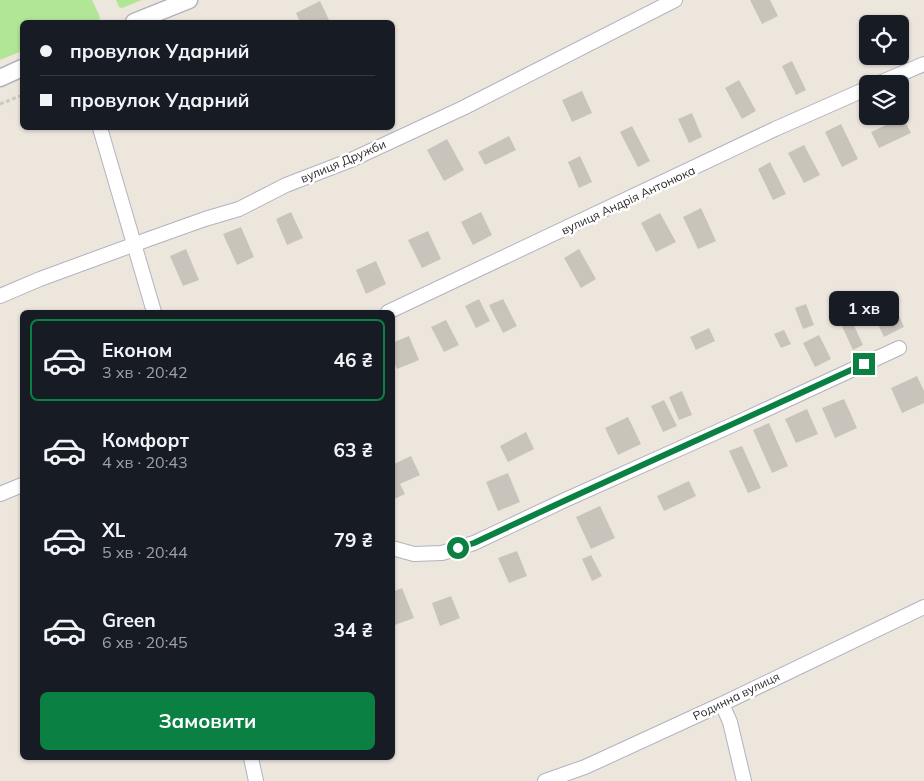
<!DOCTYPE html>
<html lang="uk">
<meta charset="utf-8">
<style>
:root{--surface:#171b24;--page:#242831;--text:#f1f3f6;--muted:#9ea1a6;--line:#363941;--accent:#0b8043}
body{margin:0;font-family:Mulish,sans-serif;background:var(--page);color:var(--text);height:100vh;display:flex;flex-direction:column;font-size:19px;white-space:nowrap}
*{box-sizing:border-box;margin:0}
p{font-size:16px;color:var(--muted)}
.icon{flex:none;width:28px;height:28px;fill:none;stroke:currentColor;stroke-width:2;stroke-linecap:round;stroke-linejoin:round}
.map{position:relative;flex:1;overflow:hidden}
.drawer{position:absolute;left:20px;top:310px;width:375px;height:450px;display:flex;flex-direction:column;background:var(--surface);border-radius:8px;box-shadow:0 1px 4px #0004}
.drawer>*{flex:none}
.hud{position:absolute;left:20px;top:20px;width:375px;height:110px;border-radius:8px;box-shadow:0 1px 4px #0004;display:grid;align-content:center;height:110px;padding:0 20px;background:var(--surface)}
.controls{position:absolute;left:859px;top:15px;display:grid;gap:10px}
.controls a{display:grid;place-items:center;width:50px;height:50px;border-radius:8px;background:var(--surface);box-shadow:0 1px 4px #0004;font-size:25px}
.end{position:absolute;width:22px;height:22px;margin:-11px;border:6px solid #0b8043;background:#fff;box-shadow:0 0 0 2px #fff}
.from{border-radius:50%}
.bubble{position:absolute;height:35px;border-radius:8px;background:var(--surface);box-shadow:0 1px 4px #0004;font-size:16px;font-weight:700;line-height:35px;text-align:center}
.hud b{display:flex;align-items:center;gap:18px;height:48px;font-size:19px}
.hud b+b{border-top:1px solid var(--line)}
.hud i{width:12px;height:12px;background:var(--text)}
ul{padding:9px 0 0;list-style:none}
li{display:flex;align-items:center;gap:15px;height:82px;margin:0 10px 8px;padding:0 10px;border:2px solid transparent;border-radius:8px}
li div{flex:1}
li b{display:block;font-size:19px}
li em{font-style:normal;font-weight:700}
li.on{border-color:var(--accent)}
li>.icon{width:45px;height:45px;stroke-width:1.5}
.button{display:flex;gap:10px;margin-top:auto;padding:10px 20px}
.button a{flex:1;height:58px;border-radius:8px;background:var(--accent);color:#fff;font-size:20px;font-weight:700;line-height:58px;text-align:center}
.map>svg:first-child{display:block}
</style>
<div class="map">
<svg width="924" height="781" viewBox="0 0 924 781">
<rect width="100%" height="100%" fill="#ede6dd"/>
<path fill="#b2e697" d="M0 0H92L100 17 99 20 92 22H22V51L0 60Z
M116 0H142L122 8 119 7Z"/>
<path fill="#c9c4bb" d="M750 0H770L778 16 762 24Z
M320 1 330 22H300L296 13Z
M792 61 806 90 796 95 782 66Z
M739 80 756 111 742 119 725 88Z
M582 91 592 113 572 122 562 100Z
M692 113 702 137 689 143 678 119Z
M903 117 911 133 879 148 871 132Z
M841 124 858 159 842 167 825 132Z
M632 126 650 161 638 167 620 132Z
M509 136 516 150 485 165 478 152Z
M447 139 464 170 444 181 427 150Z
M804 145 820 175 804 183 788 153Z
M580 156 592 182 579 188 568 162Z
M770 162 786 194 773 200 758 169Z
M701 208 716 241 698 249 683 217Z
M291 212 303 238 287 245 276 219Z
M481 212 492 235 473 245 461 222Z
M660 213 676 242 656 252 641 223Z
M241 227 254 257 237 265 223 234Z
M428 231 441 259 422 268 408 240Z
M186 249 199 280 183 286 170 256Z
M579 249 596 279 581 288 564 258Z
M376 261 386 284 366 294 356 270Z
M891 298 904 327 884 337 870 308Z
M479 299 490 321 476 328 465 306Z
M503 299 517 326 503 333 489 305Z
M806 304 814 325 803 329 795 308Z
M850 317 863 345 853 350 840 322Z
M446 320 459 345 444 352 431 327Z
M709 328 715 341 696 350 690 337Z
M784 330 791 344 781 348 774 334Z
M819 335 831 359 815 367 803 343Z
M409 336 419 360 397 369 392 358V343Z
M917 376 924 391V403L902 413 891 388Z
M682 391 692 415 679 420 669 397Z
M844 399 857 428 835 438 822 408Z
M664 400 677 426 663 432 651 406Z
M807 409 818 434 796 443 785 419Z
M628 417 641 444 618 455 605 428Z
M769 423 788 466 772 473 753 430Z
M526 432 534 449 508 462 500 446Z
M742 446 761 488 748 493 729 451Z
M411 456 420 475 400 484 405 494 392 500V465Z
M508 473 520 502 498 511 486 482Z
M689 481 696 496 664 511 657 496Z
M600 506 615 538 591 549 576 517Z
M517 551 527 576 509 583 498 558Z
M591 555 602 576 592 581 582 559Z
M402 588 414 618 392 626V592Z
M451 596 460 618 440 626 432 603Z"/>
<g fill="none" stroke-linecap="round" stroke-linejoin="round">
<defs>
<path id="minor" d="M877 84 924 64
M100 128 154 312
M0 296 40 279 149 239 205 219 239 209 286 185 351 160 463 108 675 0
M388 312 775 129 868 88
M0 494 22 485
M392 548 414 554 442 553 474 543 565 500 739 422 899 348
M722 704 730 722 744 781
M251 758 256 781
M545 781 585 767 722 704 924 607"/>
<path id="tertiary" d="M134 22 189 0
M0 78 22 68"/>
</defs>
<use href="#minor" stroke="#b1b3bf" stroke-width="16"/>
<use href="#tertiary" stroke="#b1b3bf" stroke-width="19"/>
<path stroke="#c8c8c8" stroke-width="3" stroke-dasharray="4 2.5" stroke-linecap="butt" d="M0 104 22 95"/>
<use href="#minor" stroke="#fff" stroke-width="14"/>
<use href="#tertiary" stroke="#fff" stroke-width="16"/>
</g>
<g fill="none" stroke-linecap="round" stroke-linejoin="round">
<path stroke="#0b8043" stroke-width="6" d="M458 548 474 543C603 482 734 424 864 364"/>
</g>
<g text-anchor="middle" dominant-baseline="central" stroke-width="5" stroke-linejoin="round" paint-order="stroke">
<g font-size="12" fill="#2b2b2b" stroke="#fff">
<text transform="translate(343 161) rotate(-23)">вулиця Дружби</text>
<text transform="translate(628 200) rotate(-25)">вулиця Андрія Антонюка</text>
<text transform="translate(736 696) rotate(-26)">Родинна вулиця</text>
</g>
</g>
</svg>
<div class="controls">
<a><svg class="icon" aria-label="locate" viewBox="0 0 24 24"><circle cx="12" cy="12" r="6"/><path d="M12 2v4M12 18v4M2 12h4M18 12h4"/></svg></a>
<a><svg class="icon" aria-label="layers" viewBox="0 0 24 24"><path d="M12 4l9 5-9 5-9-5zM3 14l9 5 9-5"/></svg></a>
</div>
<i class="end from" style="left:458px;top:548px"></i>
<i class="end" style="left:864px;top:364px"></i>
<div class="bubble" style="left:829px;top:291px;width:70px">1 хв</div>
<div class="hud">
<b><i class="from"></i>провулок Ударний</b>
<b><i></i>провулок Ударний</b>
</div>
<section class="drawer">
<ul>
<li class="on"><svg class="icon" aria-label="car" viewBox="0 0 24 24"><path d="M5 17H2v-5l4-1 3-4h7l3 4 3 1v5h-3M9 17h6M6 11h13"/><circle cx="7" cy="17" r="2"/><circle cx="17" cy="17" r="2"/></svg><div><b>Економ</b><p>3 хв · 20:42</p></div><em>46 ₴</em></li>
<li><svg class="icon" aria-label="car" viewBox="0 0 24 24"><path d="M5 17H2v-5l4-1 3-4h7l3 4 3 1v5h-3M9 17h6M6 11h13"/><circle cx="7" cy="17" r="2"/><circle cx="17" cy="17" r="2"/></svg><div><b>Комфорт</b><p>4 хв · 20:43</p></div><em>63 ₴</em></li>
<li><svg class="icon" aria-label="car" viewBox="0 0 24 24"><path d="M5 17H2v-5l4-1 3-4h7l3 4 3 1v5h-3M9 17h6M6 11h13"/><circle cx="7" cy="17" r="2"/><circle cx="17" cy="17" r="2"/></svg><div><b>XL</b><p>5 хв · 20:44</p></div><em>79 ₴</em></li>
<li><svg class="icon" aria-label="car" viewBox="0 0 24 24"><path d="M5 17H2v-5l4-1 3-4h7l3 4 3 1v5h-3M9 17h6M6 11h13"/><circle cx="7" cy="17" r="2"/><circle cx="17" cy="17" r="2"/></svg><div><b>Green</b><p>6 хв · 20:45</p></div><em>34 ₴</em></li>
</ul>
<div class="button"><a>Замовити</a></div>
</section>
</div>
